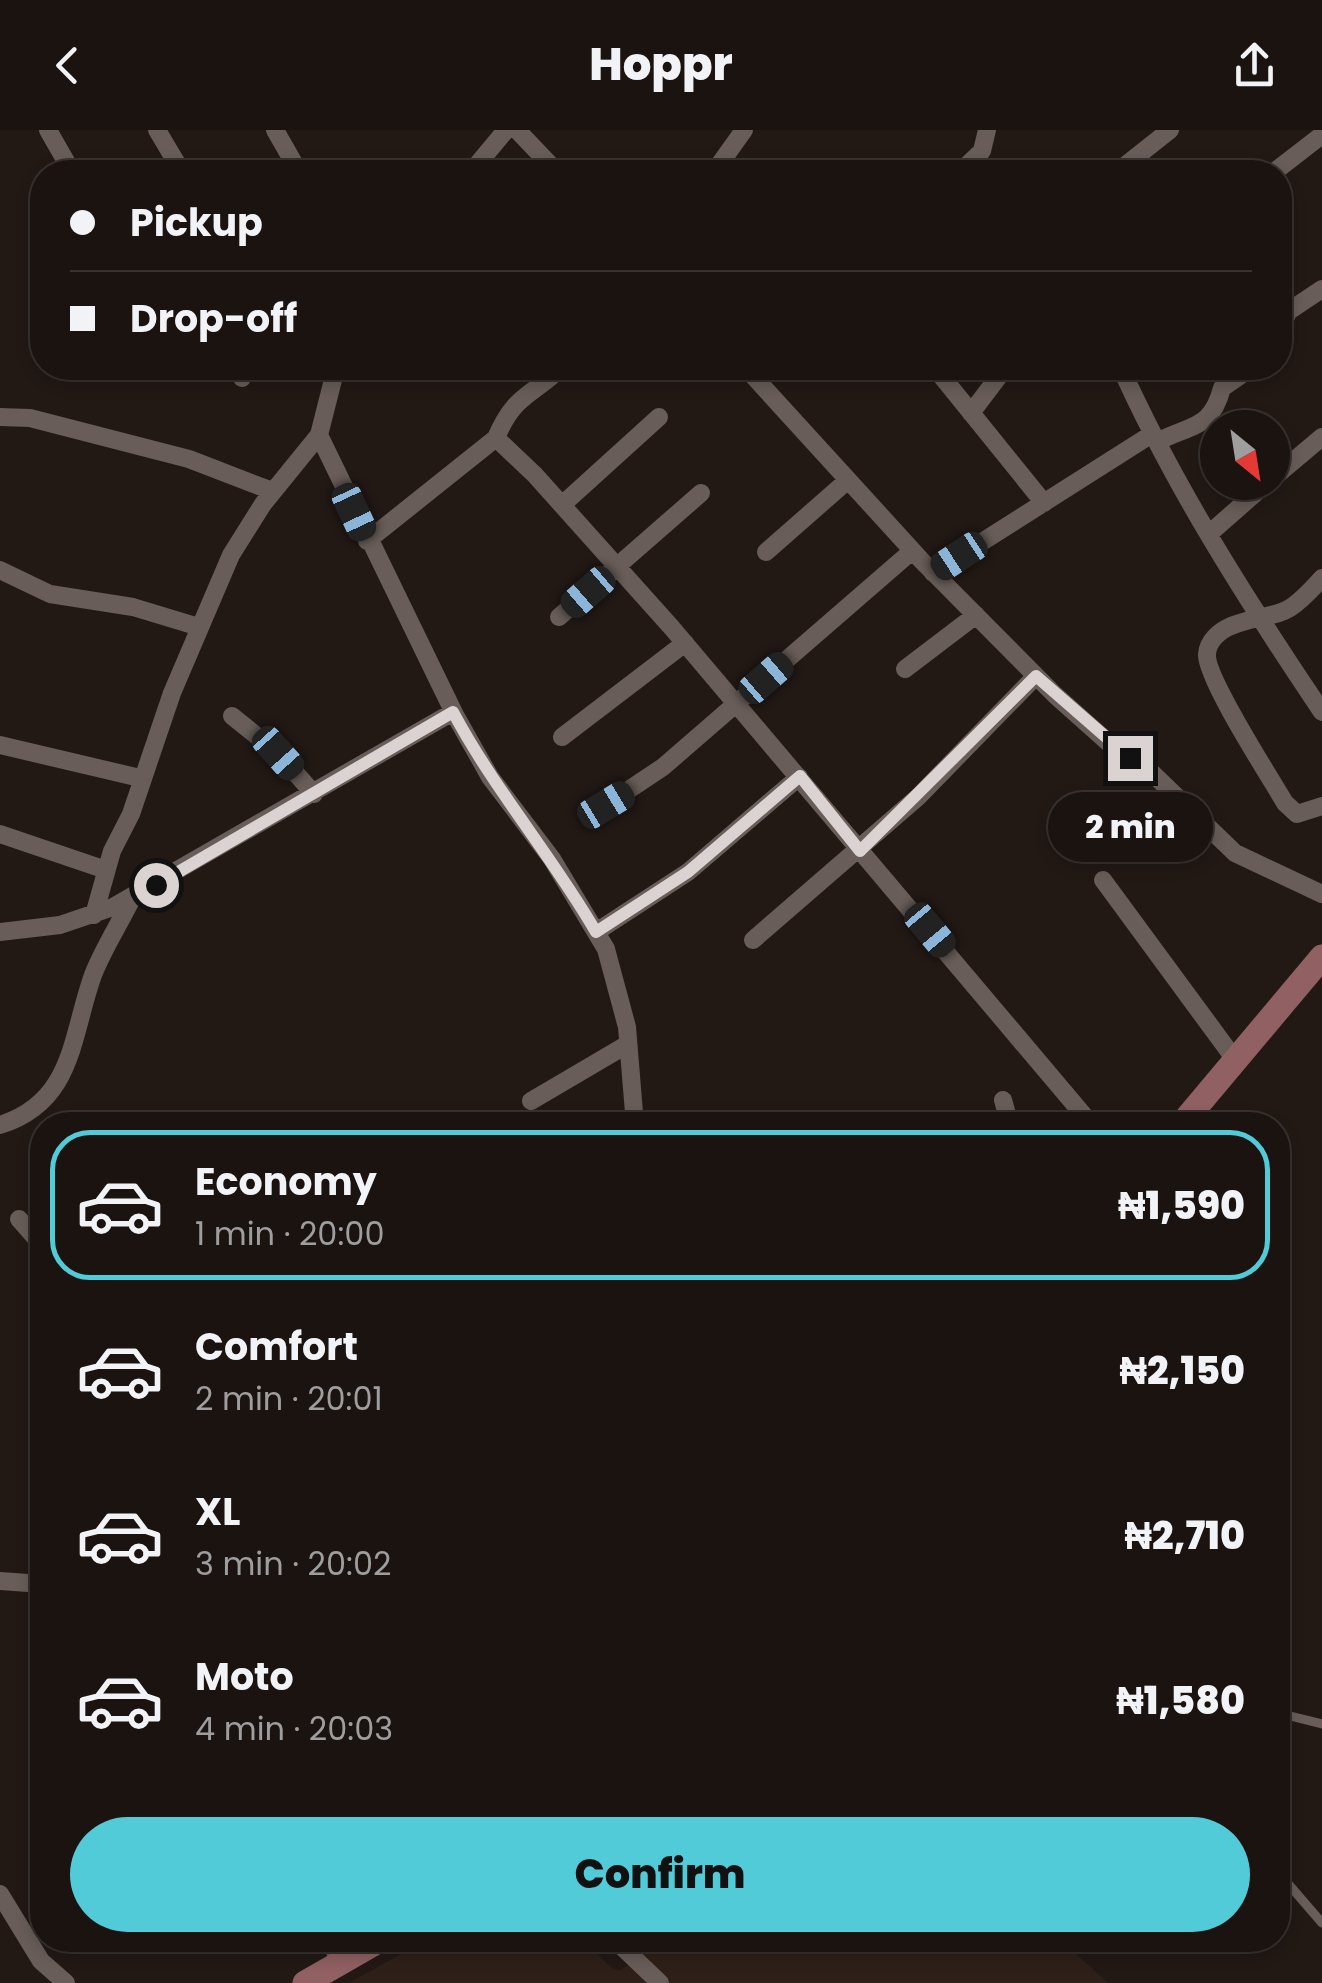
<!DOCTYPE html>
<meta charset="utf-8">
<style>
:root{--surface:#1a1310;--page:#27201e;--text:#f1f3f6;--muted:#9f9e9f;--line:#383230;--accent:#52cbd8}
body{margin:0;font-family:Poppins,sans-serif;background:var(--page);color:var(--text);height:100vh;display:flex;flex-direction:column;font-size:38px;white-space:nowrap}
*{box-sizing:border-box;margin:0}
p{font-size:32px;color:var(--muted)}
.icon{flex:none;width:55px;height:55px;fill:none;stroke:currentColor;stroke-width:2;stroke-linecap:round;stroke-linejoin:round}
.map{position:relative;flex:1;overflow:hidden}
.drawer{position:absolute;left:30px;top:982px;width:1260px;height:840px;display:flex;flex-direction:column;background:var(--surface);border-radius:40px;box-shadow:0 5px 15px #0003,0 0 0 2px var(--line)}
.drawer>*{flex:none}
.top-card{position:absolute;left:30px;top:30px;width:1262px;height:220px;border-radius:40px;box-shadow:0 5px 15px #0003,0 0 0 2px var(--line);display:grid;align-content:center;height:220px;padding:0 40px;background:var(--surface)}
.needle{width:65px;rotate:150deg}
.fabs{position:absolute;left:1200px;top:280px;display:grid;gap:20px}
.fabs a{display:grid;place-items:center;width:90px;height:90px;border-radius:50%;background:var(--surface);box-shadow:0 5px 15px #0003,0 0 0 2px var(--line);font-size:50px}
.end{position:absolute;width:45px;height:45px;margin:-22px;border:12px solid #dad3d1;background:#111;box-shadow:0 0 0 5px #111}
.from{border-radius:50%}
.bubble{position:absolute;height:70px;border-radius:35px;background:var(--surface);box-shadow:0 5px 15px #0003,0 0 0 2px var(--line);font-size:32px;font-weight:800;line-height:70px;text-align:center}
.car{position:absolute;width:30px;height:60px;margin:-30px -15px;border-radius:12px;box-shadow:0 0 8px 2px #0007;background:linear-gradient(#222 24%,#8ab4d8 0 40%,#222 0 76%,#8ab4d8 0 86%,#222 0)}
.top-card b{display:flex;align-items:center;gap:35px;height:95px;font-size:38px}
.top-card b+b{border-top:2px solid var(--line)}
.top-card i{width:25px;height:25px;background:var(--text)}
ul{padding:18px 0 0;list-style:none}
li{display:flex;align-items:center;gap:30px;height:150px;margin:0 20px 15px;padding:0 20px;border:5px solid transparent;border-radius:40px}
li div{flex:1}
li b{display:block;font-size:38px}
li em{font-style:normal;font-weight:800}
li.on{border-color:var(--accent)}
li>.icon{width:90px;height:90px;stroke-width:1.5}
.action{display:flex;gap:20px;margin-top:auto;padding:20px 40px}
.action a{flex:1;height:115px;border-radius:60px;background:var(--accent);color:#111;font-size:40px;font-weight:800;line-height:115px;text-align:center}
header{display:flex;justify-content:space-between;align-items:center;height:130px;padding:0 40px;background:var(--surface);font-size:45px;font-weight:800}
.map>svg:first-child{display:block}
</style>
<header><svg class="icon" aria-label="back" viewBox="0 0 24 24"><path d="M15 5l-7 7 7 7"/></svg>Hoppr<svg class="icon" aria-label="share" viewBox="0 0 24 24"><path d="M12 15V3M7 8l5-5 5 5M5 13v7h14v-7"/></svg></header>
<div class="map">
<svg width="1322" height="1853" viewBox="0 0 1322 1853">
<rect width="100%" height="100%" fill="#221915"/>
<path fill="#2e2019" d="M426 1810H582L613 1839 621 1840 660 1810H1061L1108 1853H349Z"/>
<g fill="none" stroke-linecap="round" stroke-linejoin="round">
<path stroke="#685d58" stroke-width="9" d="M1278 1138 1285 1156 1278 1169
M1278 1583 1322 1594
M1278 1742 1322 1793"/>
<path stroke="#685d58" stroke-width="18" d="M48 0 72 42
M157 0 182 42
M275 0 299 42
M517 0 557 42
M471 42 506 0
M714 42 744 0
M960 42 982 21 987 0
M1117 42 1170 0
M1274 42 1322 5
M1280 197 1289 181 1322 159
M336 238 319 305 455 585 490 647 552 729 606 819 627 897 635 995
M746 238 922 431 1055 565 1110 614 1150 641 1235 723 1322 764
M935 238 1044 373
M1121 238C1175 358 1248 472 1322 582
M242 248 245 238
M971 283 1005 238
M0 287 30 288 189 329 272 361
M496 308C514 265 530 267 561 238
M1157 312C1191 294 1211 300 1222 258L1251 238
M1272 349 1322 307
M562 375 659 287
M1210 403 1268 352
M367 411 496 308 535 345 672 498 1092 995
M766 422 848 350
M0 440 50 464 133 477 199 497
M933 443 1152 304
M1322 448C1279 496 1282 477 1231 496 1219 501 1208 511 1207 524 1205 547 1270 647 1285 673L1297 684 1322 676
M559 487 701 363
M905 539 976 485
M232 586 278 623 314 664
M562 607 685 513
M0 615 140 648
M606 675 663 637 912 421
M0 704 106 740
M1103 750 1236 931
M94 785 112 721 131 684 172 563 231 425 263 374 319 305
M0 802 60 795 113 777 453 582
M596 802 688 742 799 647
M753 810 918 667 1036 546
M1003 970 1010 995
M531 971 628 914
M0 995C74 972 71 906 93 845 103 819 120 793 132 768
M19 1089 42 1115
M0 1451 42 1454
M0 1764 41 1831 66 1853
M330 1810 340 1833
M615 1810 660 1853"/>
<path stroke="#906062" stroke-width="25" d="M1181 995 1322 827
M305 1853 380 1810"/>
</g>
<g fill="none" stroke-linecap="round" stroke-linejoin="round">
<path stroke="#dad3d1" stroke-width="12" d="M156 755 453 582C494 659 552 726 596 802L688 742 800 646 860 721 1036 546 1130 628"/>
</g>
</svg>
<div class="fabs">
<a><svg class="needle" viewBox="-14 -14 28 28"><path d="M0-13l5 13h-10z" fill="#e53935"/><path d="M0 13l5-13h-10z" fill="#9f9e9f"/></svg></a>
</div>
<i class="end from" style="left:156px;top:755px"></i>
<i class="end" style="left:1130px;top:628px"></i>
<div class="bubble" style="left:1048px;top:662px;width:165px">2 min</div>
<i class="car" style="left:354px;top:382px;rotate:155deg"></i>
<i class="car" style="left:959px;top:426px;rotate:237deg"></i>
<i class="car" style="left:588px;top:462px;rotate:229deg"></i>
<i class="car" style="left:766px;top:548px;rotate:49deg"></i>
<i class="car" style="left:278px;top:623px;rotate:138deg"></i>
<i class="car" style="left:606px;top:675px;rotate:59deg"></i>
<i class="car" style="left:930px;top:800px;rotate:140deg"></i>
<div class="top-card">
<b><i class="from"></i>Pickup</b>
<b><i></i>Drop-off</b>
</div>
<section class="drawer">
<ul>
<li class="on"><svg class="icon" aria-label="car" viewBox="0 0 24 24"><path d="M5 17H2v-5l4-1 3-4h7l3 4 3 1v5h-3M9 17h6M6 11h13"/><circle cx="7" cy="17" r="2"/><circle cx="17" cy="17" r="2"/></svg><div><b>Economy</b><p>1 min · 20:00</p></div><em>₦1,590</em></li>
<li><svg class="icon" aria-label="car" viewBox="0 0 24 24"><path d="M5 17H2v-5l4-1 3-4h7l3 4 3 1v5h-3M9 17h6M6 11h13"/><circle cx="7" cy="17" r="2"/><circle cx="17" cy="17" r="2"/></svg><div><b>Comfort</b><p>2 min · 20:01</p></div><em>₦2,150</em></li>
<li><svg class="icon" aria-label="car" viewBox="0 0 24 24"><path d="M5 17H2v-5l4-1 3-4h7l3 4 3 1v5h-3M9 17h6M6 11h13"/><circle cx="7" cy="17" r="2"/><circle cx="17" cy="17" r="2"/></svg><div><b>XL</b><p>3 min · 20:02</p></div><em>₦2,710</em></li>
<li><svg class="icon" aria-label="car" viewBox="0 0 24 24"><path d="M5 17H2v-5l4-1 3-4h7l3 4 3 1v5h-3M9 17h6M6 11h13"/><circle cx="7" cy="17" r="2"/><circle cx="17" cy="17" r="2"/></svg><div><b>Moto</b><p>4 min · 20:03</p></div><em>₦1,580</em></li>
</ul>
<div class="action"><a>Confirm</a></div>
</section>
</div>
